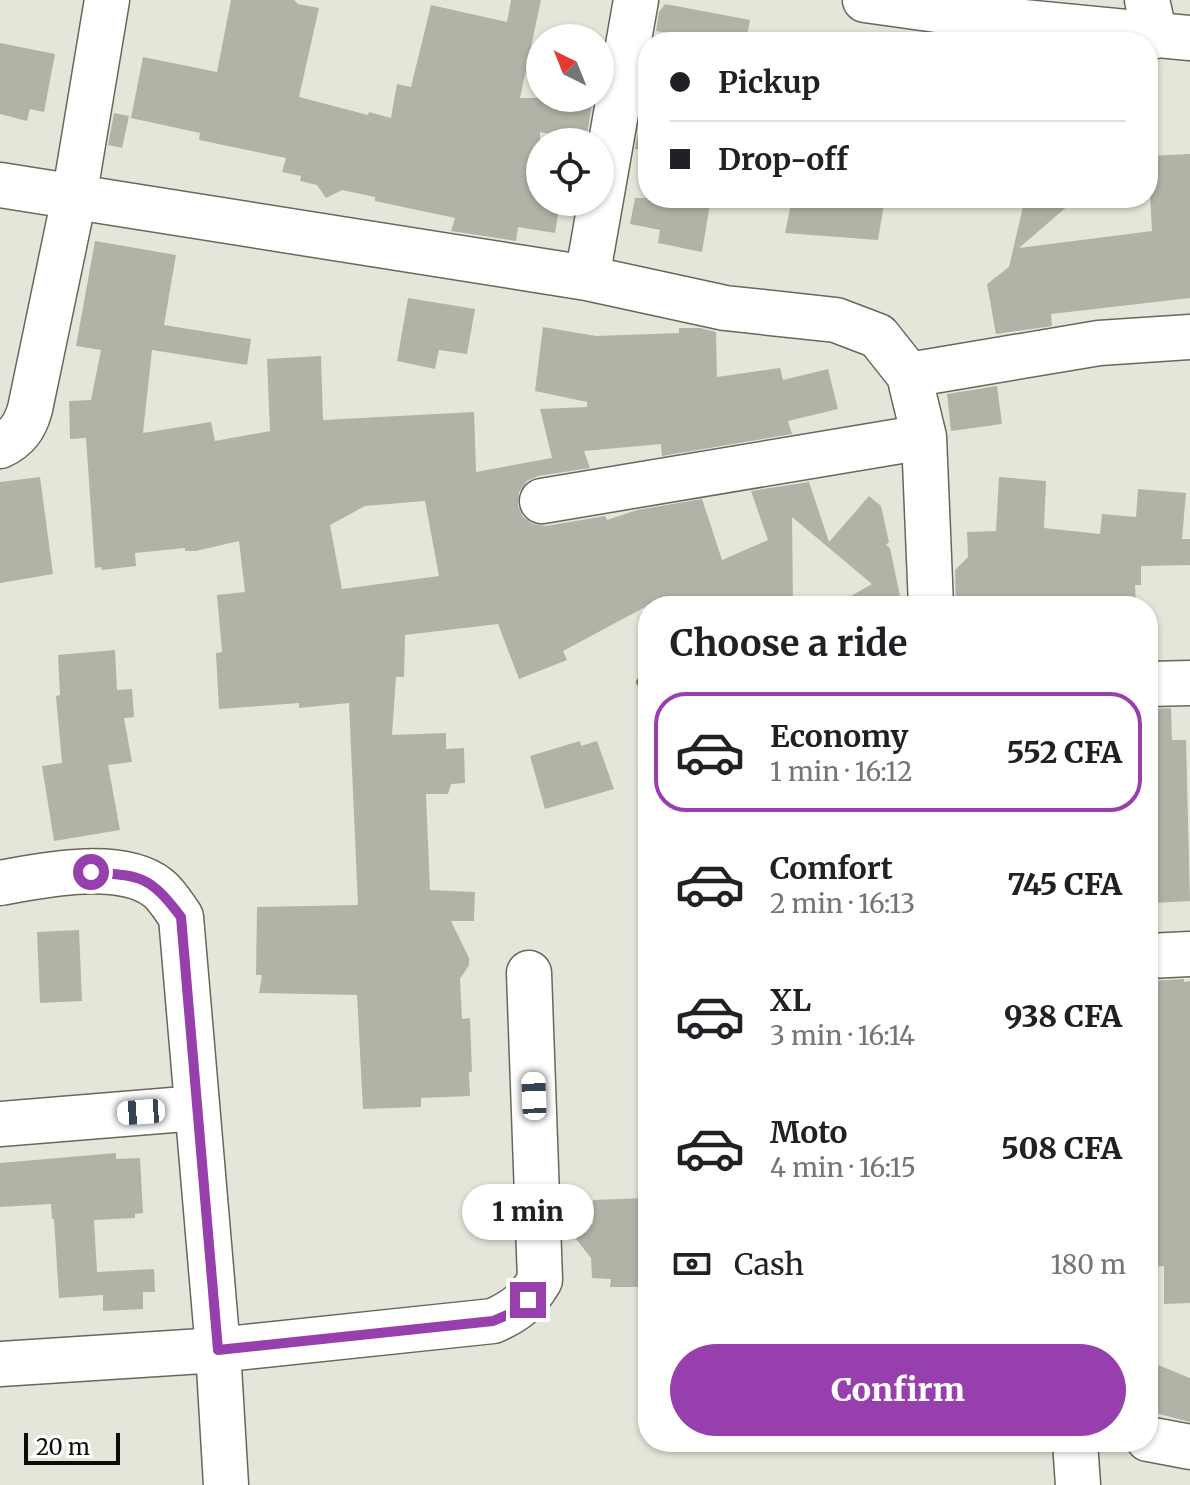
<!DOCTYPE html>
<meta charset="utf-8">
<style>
:root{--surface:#fff;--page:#f2f2f2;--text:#202124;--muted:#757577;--line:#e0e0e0;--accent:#9740ad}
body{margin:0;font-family:Merriweather,serif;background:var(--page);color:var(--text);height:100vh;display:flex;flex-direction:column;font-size:30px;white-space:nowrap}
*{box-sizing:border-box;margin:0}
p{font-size:26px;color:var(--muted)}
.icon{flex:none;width:44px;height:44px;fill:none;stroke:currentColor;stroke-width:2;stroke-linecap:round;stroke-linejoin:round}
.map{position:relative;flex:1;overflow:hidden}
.details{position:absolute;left:638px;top:596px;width:520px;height:856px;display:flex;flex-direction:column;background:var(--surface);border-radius:32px;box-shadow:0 2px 6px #0004}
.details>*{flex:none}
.hud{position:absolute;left:638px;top:32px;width:520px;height:176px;border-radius:32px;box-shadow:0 2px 6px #0004;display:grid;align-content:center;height:176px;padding:0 32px;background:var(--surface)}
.needle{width:52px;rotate:317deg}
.fabs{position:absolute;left:526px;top:24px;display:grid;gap:16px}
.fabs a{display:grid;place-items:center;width:88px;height:88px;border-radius:50%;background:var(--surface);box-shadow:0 2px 6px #0004;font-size:40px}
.scale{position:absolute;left:24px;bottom:20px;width:96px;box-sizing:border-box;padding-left:8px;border:4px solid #0c0c08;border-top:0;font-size:22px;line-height:28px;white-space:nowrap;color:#0c0c08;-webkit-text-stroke:6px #fff;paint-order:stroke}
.end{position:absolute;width:36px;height:36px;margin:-18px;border:10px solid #9740ad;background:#fff;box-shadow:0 0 0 4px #fff}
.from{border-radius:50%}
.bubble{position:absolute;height:56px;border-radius:28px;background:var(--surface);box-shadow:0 2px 6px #0004;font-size:26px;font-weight:800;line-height:56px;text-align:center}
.car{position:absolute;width:24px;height:48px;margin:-24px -12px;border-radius:10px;box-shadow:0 0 6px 2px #0007;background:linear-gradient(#fff 24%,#345 0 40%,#fff 0 76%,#345 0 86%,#fff 0)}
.hud b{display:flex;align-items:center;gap:28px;height:76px;font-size:30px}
.hud b+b{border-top:2px solid var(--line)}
.hud i{width:20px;height:20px;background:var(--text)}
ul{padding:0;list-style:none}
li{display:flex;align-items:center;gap:24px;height:120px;margin:0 16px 12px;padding:0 16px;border:4px solid transparent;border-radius:32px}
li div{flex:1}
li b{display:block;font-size:30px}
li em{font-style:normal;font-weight:800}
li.on{border-color:var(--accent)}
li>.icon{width:72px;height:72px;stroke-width:1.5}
h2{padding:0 32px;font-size:36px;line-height:96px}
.pay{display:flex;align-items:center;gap:20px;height:88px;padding:0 32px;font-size:30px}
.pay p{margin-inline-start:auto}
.primary-button{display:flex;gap:16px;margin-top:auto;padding:16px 32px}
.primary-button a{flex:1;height:92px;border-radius:48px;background:var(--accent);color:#fff;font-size:32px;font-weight:800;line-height:92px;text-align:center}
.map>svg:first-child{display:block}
</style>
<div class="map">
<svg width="1190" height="1485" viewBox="0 0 1190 1485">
<rect width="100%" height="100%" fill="#e5e6d9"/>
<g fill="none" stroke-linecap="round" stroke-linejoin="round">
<path stroke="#808057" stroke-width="10" d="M641 682 648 681"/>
</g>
<path fill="#b2b3a7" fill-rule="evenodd" d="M231 0H294L298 4 319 8 299 97 368 115 369 112 391 118 397 84 411 87 431 5 507 22 511 0H541L520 98H593L586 141 540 132V202H560L555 233 518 227 516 241 451 231 455 218 375 201V197L342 190 326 198 317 185 300 181 301 176 282 172 286 158 199 140 200 133 131 118 143 57 217 72Z
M665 4 750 20 746 42H713L656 31 659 12Z
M0 43 55 54 44 112 30 109 27 121 0 114Z
M644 101 648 102V151L635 149Z
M114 113 129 116 122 148 108 145Z
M1190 154V298L1051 314 1052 326 996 334 987 284 1009 267 1025 198H1077L1019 248 1152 231 1148 156Z
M635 198H711L702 252 658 243 660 230 630 224Z
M792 198H885L878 240 785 233Z
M95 241 176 255 164 325 251 339 247 365 152 350 143 433 211 422 215 441 270 431 267 359 321 356 323 420 474 412 476 472 552 458 540 409 587 407V402L535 391 543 327 596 336 679 333V328H700L716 332 717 377 780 368 783 380 828 369 838 409 788 421 792 434 662 456 661 444 584 451 590 468 538 476 527 481 519 492 518 506 523 517 533 524 546 526 605 516 607 520 637 510 702 499 722 560 768 540 751 491 809 482 829 542 869 496 881 506 889 542 886 545 890 548 902 606H833L872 584 792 517 793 606H647L563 651 567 660 519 679 498 624 405 635 404 677H396L392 735 446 733V749L464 748 465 783 451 784 448 794H426L430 890 475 892 474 921H451L469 958V965L460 979 462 1019 470 1018 472 1072H469L470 1096 421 1098V1107L363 1109 357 995 259 993 262 975H256L257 907 358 905 349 703 299 708V703L219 709 216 653 222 652 217 595 245 592 239 541 196 551H185V548L135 553 136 566 102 570 101 567 95 568 86 438 70 439 69 401 91 400 101 350 76 346ZM425 501 439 576 342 589 330 525 365 506Z
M408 298 475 309 467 354 439 350 435 369 397 361Z
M997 386 1002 424 951 431 947 394Z
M40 477 53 574 0 583V482Z
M999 477 1046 481 1044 528 1100 534 1102 514 1136 517 1138 489 1186 493 1182 539H1190V565L1141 566V585H1135L1136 606H956L955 570 968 557 967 532 996 531Z
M115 650 117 690 132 689 134 717 124 718 132 762 108 765 120 830 54 841 42 766 62 763 56 696 60 695 58 655Z
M1171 708 1172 740H1186L1190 901 1153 903V900H1148V709Z
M580 741 581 746 597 741 614 789 545 809 530 756Z
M79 930 82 1001 40 1003 37 932Z
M1184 979V982L1190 981V1303L1164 1304V1266L1148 1267V981Z
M116 1153V1159L140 1158 143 1213 135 1214V1218L94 1220 97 1272 154 1269 155 1292H143V1309L103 1311V1295L59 1298 54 1219H52L51 1204 0 1207V1163Z
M648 1198V1287H610L611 1279 592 1278 591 1258 576 1239 593 1223V1200Z
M1148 1361 1190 1378V1422L1148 1411Z"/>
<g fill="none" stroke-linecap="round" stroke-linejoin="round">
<defs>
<path id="minor" d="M1147 0 1155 36
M0 185 587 278 725 308 836 320 878 336 909 375 924 437 931 606
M587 278 636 0
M909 375 1099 343 1190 337
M0 446C17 438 25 427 30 409L74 198 107 0
M542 501 924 437
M1148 684 1190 683
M0 883C43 875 121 859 158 888 167 895 174 907 181 917L218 1350 226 1485
M1148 956 1190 954
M0 1124 197 1108
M0 1364 218 1350 493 1321C516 1311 527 1302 540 1280L529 973
M1148 1439 1190 1447
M1075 1442 1078 1485"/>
<path id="major" d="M865 0 1023 22 1190 38"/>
</defs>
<use href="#minor" stroke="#67675c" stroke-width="47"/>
<use href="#major" stroke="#67675c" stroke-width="47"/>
<use href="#minor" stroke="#fff" stroke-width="44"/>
<use href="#major" stroke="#fff" stroke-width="44"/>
</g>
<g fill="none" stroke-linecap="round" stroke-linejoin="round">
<path stroke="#9740ad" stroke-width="10" d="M91 872C142 876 149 875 181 917L218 1350 493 1321 514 1312 528 1300"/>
</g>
</svg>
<div class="fabs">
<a><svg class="needle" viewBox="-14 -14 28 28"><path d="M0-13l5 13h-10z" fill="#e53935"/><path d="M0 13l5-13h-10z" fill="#757577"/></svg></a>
<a><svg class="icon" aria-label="locate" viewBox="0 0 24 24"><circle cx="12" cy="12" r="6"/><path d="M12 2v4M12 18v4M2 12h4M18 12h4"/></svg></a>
</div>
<div class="scale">20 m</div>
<i class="end from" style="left:91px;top:872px"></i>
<i class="end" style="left:528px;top:1300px"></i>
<div class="bubble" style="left:462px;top:1184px;width:132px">1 min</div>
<i class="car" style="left:534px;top:1096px;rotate:358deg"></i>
<i class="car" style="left:141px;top:1112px;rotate:266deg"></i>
<div class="hud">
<b><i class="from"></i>Pickup</b>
<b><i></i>Drop-off</b>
</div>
<section class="details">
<h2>Choose a ride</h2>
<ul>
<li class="on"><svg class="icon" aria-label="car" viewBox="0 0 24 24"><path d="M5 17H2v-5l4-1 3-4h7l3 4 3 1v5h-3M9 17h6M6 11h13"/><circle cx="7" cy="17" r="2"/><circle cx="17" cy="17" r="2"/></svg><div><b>Economy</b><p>1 min · 16:12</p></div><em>552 CFA</em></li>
<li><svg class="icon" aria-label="car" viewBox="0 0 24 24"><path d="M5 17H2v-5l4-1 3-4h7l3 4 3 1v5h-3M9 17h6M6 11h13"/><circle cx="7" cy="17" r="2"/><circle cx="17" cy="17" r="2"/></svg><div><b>Comfort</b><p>2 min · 16:13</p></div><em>745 CFA</em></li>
<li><svg class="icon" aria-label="car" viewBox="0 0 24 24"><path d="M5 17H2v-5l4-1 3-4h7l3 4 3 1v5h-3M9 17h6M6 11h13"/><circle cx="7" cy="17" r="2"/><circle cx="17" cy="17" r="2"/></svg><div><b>XL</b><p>3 min · 16:14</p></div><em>938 CFA</em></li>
<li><svg class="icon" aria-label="car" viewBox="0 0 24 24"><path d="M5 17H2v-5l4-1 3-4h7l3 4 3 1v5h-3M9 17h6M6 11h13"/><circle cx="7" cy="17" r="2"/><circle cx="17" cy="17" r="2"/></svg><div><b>Moto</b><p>4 min · 16:15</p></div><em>508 CFA</em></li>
</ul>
<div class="pay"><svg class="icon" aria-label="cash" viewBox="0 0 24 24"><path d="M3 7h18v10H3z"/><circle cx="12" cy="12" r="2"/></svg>Cash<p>180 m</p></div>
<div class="primary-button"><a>Confirm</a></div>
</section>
</div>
